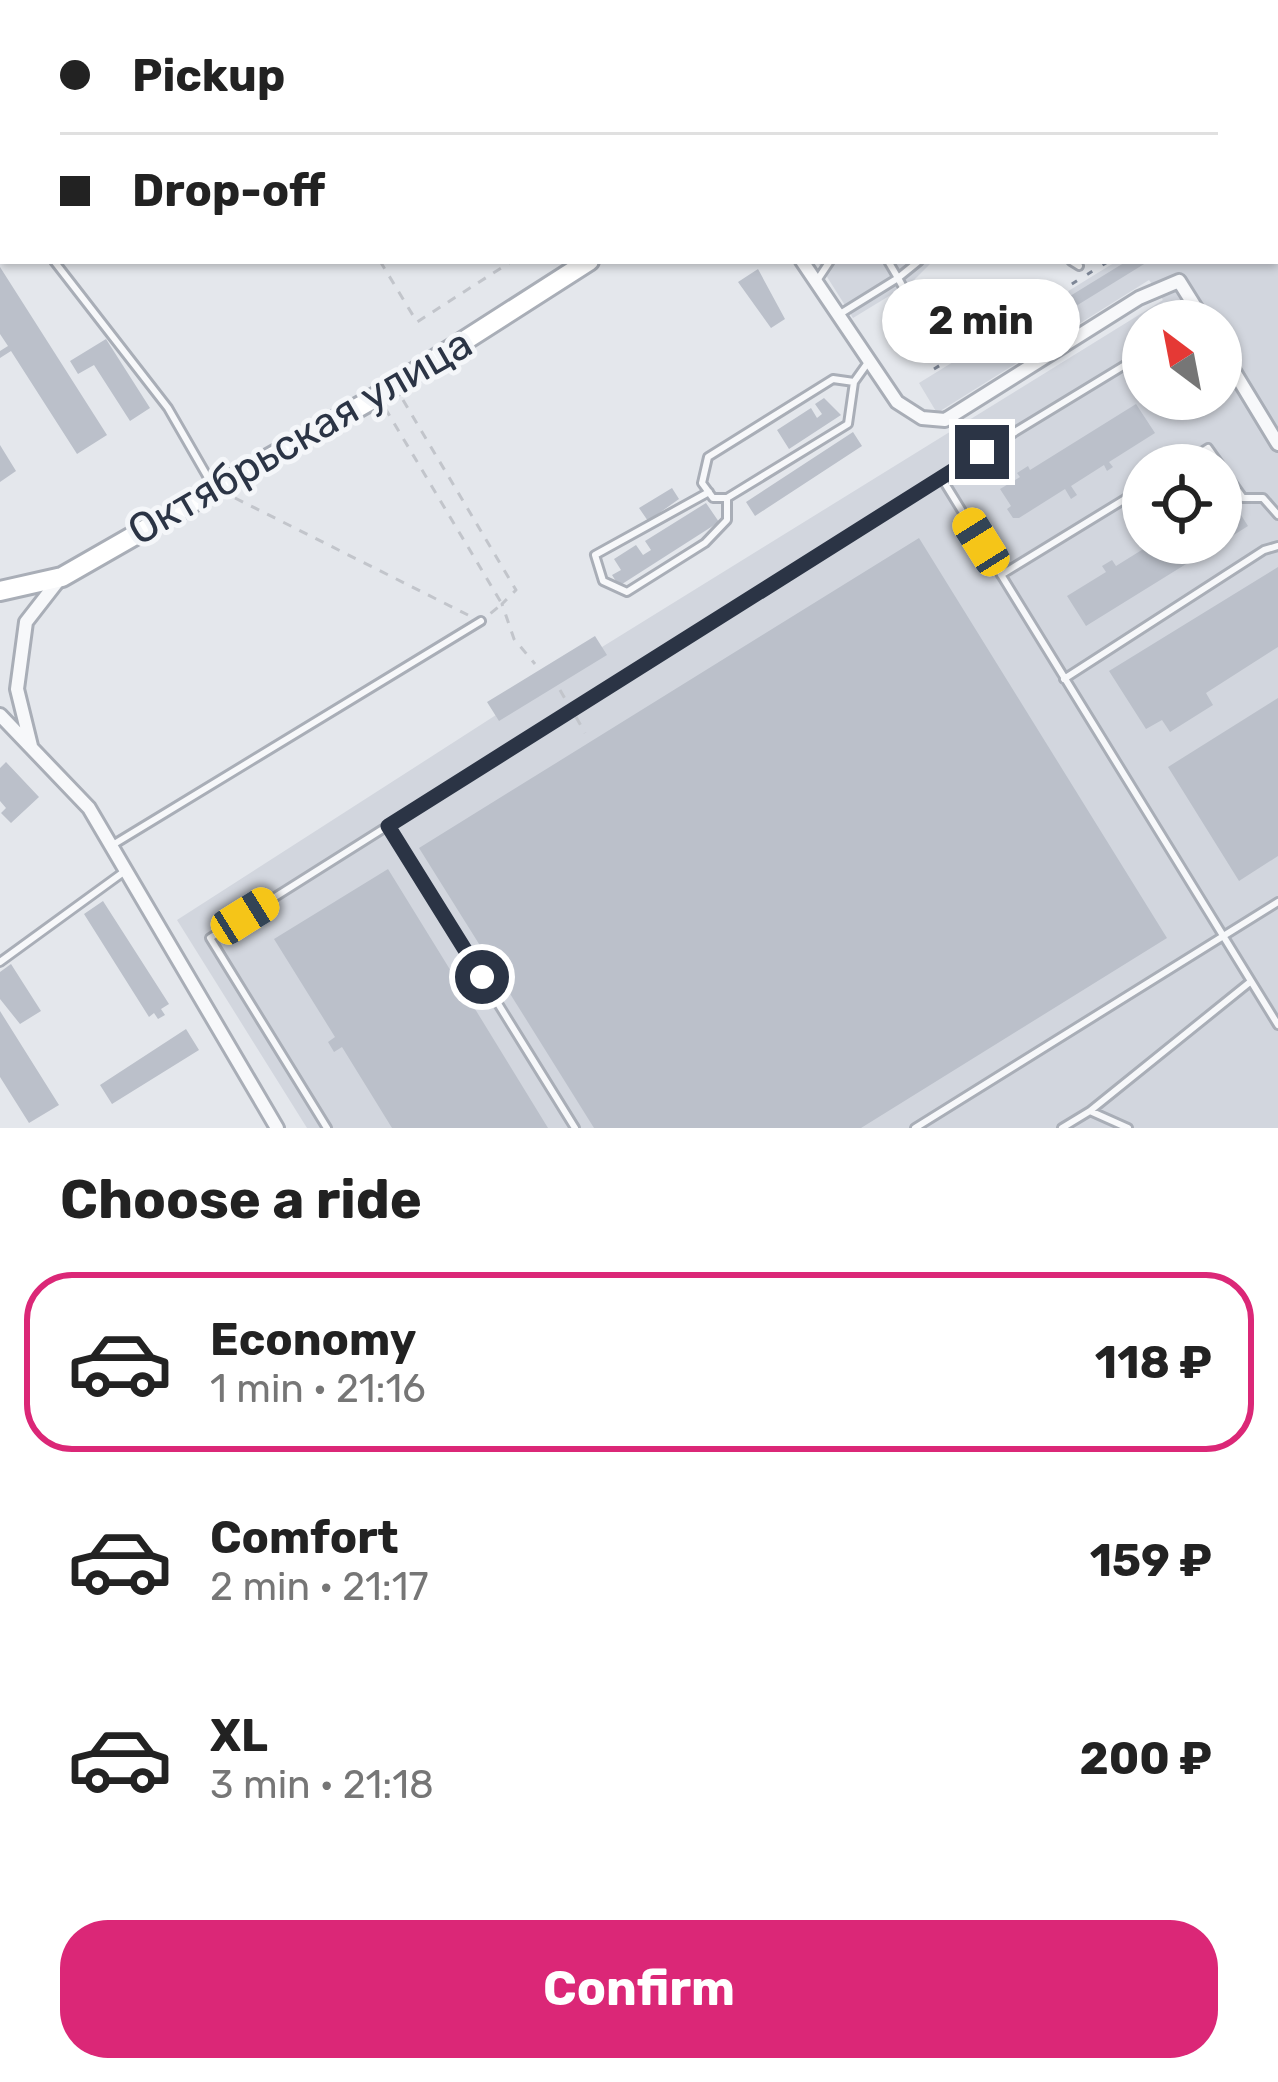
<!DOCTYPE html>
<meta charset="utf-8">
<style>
:root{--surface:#fff;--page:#f2f2f2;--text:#222;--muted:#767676;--line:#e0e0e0;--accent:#db2777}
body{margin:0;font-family:Rubik,sans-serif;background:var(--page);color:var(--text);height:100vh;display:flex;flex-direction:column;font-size:45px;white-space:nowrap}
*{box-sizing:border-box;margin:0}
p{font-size:39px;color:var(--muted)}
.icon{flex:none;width:66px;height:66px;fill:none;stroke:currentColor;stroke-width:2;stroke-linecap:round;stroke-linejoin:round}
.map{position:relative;height:1128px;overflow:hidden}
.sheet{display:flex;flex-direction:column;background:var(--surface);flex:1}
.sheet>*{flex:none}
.top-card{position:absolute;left:0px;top:0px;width:1278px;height:264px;box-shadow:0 3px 9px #0004;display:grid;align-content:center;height:264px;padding:0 60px;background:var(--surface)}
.needle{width:78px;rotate:328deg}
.tools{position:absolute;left:1122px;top:300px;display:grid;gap:24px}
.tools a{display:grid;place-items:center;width:120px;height:120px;border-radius:50%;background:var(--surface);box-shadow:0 3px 9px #0004;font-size:60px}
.end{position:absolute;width:54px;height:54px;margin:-27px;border:15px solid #2b3445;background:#fff;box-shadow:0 0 0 6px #fff}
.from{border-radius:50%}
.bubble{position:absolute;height:84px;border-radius:42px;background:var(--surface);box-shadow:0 3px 9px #0004;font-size:39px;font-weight:700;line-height:84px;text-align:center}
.car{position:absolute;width:36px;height:72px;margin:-36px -18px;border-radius:15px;box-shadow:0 0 9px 3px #0007;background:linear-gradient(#f5c518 24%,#345 0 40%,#f5c518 0 76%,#345 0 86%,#f5c518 0)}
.top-card b{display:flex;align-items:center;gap:42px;height:114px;font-size:45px}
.top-card b+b{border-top:3px solid var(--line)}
.top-card i{width:30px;height:30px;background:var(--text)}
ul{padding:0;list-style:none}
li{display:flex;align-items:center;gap:36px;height:180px;margin:0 24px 18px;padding:0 36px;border:6px solid transparent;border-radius:48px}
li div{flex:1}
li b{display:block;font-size:45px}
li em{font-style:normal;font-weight:700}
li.active{border-color:var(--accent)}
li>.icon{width:108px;height:108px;stroke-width:1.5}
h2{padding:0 60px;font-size:54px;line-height:144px}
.primary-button{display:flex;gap:24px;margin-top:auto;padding:24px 60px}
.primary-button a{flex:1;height:138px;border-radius:48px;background:var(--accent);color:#fff;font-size:48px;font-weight:700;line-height:138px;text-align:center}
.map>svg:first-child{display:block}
</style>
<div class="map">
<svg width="1278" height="1128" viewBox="0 0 1278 1128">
<rect width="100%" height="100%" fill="#e4e7ec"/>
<path fill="#d2d6de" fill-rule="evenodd" d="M1278 202V1128H307L177 920 602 647 1163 300 1149 280 937 413 919 383 1117 261H1275ZM1143 321H1221V399H1143ZM1143 465H1221V543H1143Z
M817 261H933L912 282 853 318Z"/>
<path fill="#c9d6c5" d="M219 0H800L221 3Z"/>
<path fill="#bbc0ca" d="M1127 261H1149L1003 351 997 341Z
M0 267 107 435 77 454 11 351 0 358V351L8 346 0 334Z
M758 269 785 319 771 328 738 282Z
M106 339 150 408 130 421 94 365 78 374 70 361Z
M824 398 841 415 789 449 777 430 811 408 817 418 822 414 815 404Z
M1136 404 1155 433 1109 462 1113 467 1107 471 1104 465 1071 486 1077 495 1071 499 1065 489 1019 518H1013L1007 509 1011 506 1000 489 1020 477 1017 473 1028 466 1030 470Z
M853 432 862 446 755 516 746 502Z
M0 445 16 471 0 482Z
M672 488 679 499 648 521 639 508Z
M1229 496 1248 526 1221 543V502Z
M706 503 719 522 619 586 612 575 621 570 614 559 636 545 643 555 651 550 645 541Z
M919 538 1167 938 861 1128H594L419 848Z
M1153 543H1220L1086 626 1067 596 1106 572 1102 566 1112 560 1116 566Z
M1278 567V647L1206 693 1213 705 1170 732 1162 720 1146 729 1109 671Z
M595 636 607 655 499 721 487 702Z
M1278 698V856L1239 881 1168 767Z
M6 762 39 797 11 823 1 813 6 808 0 801V768Z
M388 869 462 989 471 983 480 999 472 1004 548 1128H392L342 1047 334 1052 328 1042 335 1037 274 939Z
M103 901 169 1004 161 1009 165 1015 158 1019 154 1013 149 1017 84 914Z
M11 964 41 1011 20 1024 0 999V972Z
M0 1011 59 1105 29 1123 0 1077Z
M186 1029 199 1050 112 1104 100 1085Z"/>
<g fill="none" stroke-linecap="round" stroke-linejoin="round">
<defs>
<path id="service" d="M39 0 40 3
M900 0 903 3
M1016 0 1021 3
M1246 0 1249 3
M1137 1 1138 0
M45 3 50 0
M918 3 920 0
M974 3 977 0
M1170 3 1173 0
M1217 3 1220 0
M1275 30 1278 33
M1275 86 1278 89
M0 230 3 232
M54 261 168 408 214 488
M919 261 898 278 928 334 966 330
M1071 261 1079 266
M818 279 830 261
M840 314 898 278 888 261
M1181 465 1208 448 1220 465
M1221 467 1243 498H1263L1278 515
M941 477 1143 354
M709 492 595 555 603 581 627 592 705 543 727 520V498L848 424 854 382 869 361
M727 498H713L702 483 708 457 833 379 854 382
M1001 575 1143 488
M1064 679 1264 550 1278 546
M388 826 575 1128
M111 846 481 621
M0 962 125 871
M1090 1111 1250 982
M327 1128 210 938 941 477 1278 1025
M915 1128 1278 902
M1062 1128 1090 1111 1128 1128"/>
<path id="minor" d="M201 0 203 3
M140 3 144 0
M0 87 3 85
M802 261 897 402 922 418 945 420 1139 298 1179 281 1204 321
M1221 350 1278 444
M0 715 89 808 277 1128
M31 746 17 689 26 622 61 577"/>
<path id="secondary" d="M837 3 840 0
M0 591 62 577 378 396 589 261"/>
</defs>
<use href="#service" stroke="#a9aeb7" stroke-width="12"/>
<use href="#minor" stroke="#a9aeb7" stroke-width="18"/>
<use href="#secondary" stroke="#a9aeb7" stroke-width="24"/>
<path stroke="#c2c5cb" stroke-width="3" stroke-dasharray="9 9" stroke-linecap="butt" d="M601 0 604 3
M380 261 417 322 512 261
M403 400 516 590 502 604 514 639 535 664
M385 408 502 604 486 617
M235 498 468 615
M560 690 568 704
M576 717 585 733"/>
<use href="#service" stroke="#f7f8fa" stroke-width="6"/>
<use href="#minor" stroke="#f7f8fa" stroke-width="12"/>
<use href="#secondary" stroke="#fff" stroke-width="18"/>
<path stroke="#7d8696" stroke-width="3" stroke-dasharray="6 12" stroke-linecap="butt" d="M1275 145 1278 142
M934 369 1109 261"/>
</g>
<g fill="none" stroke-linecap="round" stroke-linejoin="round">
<path stroke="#2b3445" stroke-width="15" d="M482 977 388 826 982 452"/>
</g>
<g text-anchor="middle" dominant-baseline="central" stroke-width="10" stroke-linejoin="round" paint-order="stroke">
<g font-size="42" fill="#2b3445" stroke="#f4f6f9">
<text transform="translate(300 437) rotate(-30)">Октябрьская улица</text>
</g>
</g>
</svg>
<div class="tools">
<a><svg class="needle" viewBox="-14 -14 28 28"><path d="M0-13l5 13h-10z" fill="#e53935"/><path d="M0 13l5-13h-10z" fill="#767676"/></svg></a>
<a><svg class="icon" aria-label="locate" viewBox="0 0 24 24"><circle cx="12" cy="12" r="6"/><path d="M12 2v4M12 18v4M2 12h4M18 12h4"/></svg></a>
</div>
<i class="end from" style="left:482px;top:977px"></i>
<i class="end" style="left:982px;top:452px"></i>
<div class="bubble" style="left:882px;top:279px;width:198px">2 min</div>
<i class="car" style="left:981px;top:542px;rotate:328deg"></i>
<i class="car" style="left:245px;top:916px;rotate:58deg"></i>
<div class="top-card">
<b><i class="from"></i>Pickup</b>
<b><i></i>Drop-off</b>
</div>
</div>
<section class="sheet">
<h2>Choose a ride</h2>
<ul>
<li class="active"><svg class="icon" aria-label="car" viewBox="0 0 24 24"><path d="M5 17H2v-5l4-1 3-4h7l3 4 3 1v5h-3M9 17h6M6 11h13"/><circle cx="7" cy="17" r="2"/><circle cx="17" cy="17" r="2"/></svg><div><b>Economy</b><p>1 min · 21:16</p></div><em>118 ₽</em></li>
<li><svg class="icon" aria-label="car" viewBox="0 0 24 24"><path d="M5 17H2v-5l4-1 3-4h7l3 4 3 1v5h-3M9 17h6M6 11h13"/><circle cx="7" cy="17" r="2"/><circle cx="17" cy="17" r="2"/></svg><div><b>Comfort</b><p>2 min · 21:17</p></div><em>159 ₽</em></li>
<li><svg class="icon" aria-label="car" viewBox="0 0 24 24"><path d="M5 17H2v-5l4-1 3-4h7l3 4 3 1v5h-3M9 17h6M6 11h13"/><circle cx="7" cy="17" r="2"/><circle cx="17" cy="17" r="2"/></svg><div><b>XL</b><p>3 min · 21:18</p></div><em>200 ₽</em></li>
</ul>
<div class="primary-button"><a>Confirm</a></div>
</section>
